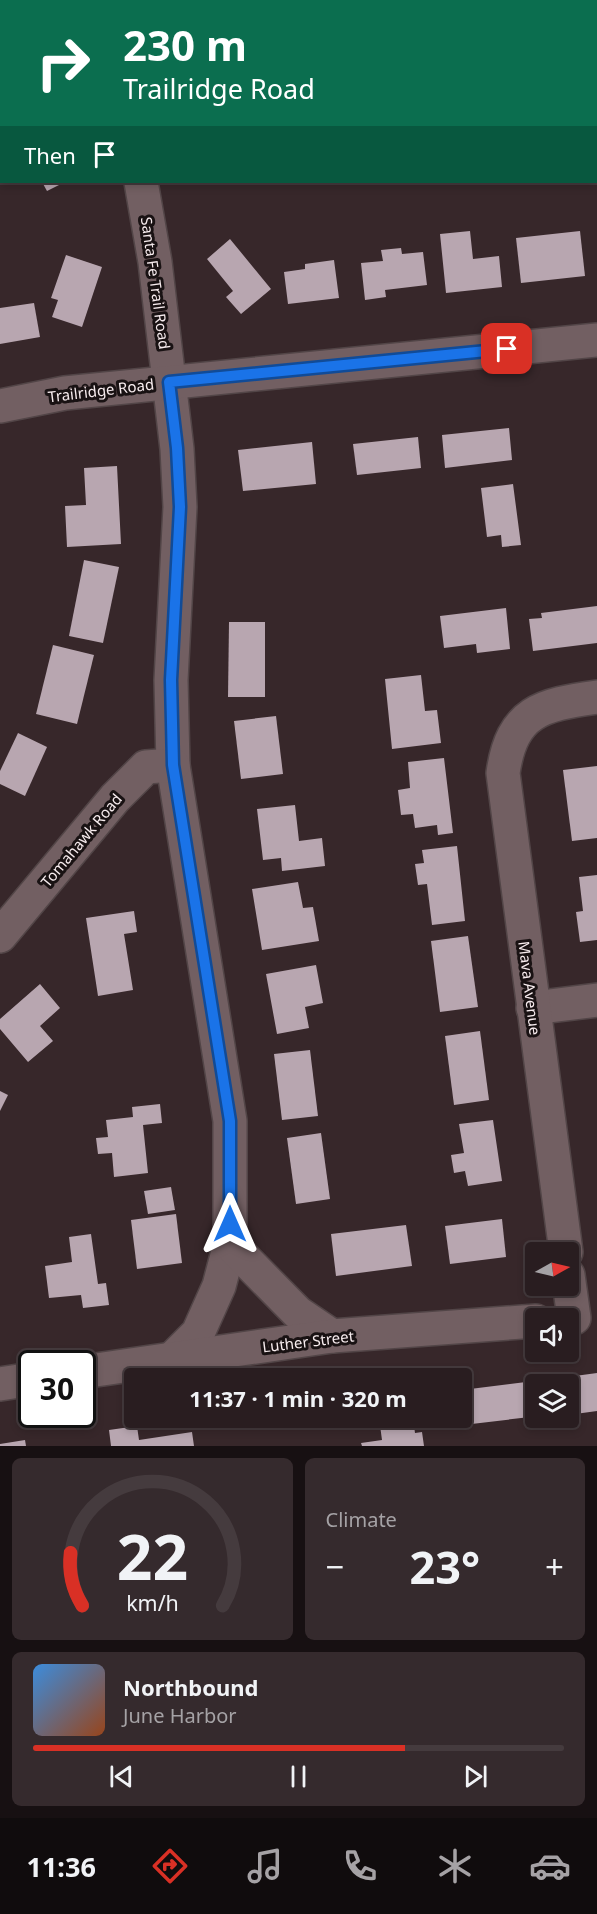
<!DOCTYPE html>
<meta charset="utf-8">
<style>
:root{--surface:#291d20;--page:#352a2d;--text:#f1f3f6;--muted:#a5a2a5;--line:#453b3e;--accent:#d93025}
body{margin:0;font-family:"Noto Sans",sans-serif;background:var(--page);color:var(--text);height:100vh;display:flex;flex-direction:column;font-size:22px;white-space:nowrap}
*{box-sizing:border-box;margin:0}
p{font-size:20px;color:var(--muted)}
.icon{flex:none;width:33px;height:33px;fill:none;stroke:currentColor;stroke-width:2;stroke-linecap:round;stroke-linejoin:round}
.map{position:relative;height:1446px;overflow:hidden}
.drawer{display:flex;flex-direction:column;gap:12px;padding:12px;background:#171012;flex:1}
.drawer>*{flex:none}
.banner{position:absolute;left:0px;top:0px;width:597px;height:183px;box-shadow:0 3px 9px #0003,0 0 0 2px var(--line);background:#0b6e4f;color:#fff;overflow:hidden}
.needle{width:39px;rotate:82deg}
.fabs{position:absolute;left:525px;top:1242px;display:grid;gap:12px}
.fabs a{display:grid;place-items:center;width:54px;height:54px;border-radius:6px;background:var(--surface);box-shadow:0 3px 9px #0003,0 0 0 2px var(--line);font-size:30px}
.speed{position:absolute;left:18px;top:1350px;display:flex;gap:12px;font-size:30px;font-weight:700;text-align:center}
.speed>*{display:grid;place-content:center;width:78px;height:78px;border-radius:50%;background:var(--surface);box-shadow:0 3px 9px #0003,0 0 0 2px var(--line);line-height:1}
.speed .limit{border:3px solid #111;border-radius:9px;background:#fff;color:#111}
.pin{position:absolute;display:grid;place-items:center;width:51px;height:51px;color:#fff;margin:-26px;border-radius:12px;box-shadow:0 3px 9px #0006}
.me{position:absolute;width:66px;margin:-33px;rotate:0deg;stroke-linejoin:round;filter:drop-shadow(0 0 4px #0008)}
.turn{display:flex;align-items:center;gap:21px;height:126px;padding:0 24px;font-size:27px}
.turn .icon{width:78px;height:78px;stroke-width:2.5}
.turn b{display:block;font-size:42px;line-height:51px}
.then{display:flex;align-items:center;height:57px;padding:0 24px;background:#0003;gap:12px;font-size:22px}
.big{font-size:45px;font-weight:700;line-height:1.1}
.drawer .card{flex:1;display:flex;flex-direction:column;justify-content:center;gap:9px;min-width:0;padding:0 21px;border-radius:9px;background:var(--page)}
.drawer .dial{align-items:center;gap:0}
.dial svg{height:156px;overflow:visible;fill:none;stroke:var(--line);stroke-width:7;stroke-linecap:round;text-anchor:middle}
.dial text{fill:var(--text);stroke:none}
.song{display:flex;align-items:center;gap:18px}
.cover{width:72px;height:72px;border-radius:9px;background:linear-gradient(135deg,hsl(210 70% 55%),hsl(20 70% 35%))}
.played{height:6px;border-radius:3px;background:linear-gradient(90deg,var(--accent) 70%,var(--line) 70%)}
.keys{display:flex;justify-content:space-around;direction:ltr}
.heat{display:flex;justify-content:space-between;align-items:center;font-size:33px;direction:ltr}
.drawer .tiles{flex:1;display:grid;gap:12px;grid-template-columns:1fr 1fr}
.card:last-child{grid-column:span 2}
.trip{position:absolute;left:124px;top:1368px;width:348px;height:60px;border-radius:6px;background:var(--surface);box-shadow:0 3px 9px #0003,0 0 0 2px var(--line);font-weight:700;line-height:60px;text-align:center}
.dock{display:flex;height:96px;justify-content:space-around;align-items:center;background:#100c0d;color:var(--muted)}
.dock .icon{width:42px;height:42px}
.dock .current{color:var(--accent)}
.dock b{font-size:27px;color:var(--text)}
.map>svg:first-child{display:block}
.building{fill:#b8a6b0}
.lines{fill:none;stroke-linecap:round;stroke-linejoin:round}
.minor-casing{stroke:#524547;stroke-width:36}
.minor{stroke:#725f62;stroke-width:33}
.route-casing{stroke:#114b97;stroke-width:15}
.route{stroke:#1a73e8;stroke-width:10}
.labels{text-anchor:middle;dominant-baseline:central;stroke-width:6;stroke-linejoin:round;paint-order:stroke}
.street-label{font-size:15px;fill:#f7ecee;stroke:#191213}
</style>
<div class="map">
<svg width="597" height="1446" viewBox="0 0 597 1446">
<rect width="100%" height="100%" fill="#37272a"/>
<g class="building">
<path d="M42 182H65L47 191Z"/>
<path d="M470 231 473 259 499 256 502 287 446 293 440 234Z"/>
<path d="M580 231 585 276 521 283 516 238Z"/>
<path d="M230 239 271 289 241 314 226 297 233 291 207 259Z"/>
<path d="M401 248 402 254 423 252 427 285 385 290 386 297 365 300 361 263 383 261 381 250Z"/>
<path d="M66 255 102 267 82 327 52 317 58 300 51 298Z"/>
<path d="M334 260 339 298 288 304 284 272 305 269V264Z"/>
<path d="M34 303 40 337 0 344V308Z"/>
<path d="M509 428 512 460 445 468 442 435Z"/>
<path d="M418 437 421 468 357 475 353 444Z"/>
<path d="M312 442 316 484 243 491 238 450Z"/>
<path d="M117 466 121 544 67 547 65 506 86 505 84 468Z"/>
<path d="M513 484 521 545 502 547 501 535 487 537 481 488Z"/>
<path d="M84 560 119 567 103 643 69 636Z"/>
<path d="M597 606V643L533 651 529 619 542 618 541 613Z"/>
<path d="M506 608 510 649 477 653 476 644 444 648 440 616Z"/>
<path d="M229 622H265V697H228Z"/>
<path d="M53 645 94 655 77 724 36 714Z"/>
<path d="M421 675 425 711 437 710 441 743 392 749 385 679Z"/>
<path d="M276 716 283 774 241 779 234 721Z"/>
<path d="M18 733 47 747 25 796 0 784V771Z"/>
<path d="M444 758 453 833 438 835 437 825 415 828 413 814 401 815 398 790 410 788 408 762Z"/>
<path d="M597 766V838L572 841 563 770Z"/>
<path d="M295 805 299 841 322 838 325 866 282 871 281 858 263 860 257 809Z"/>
<path d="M457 846 465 921 432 925 427 884 418 885 415 864 424 863 422 850Z"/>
<path d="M597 875V940L580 942 576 912 583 911 579 877Z"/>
<path d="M298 882 303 908 313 907 319 941 262 950 252 889Z"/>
<path d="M134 911 137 932 124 934 133 990 98 996 86 918Z"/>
<path d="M468 936 478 1007 440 1012 431 941Z"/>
<path d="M316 965 323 1003 305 1007 309 1028 277 1034 266 974Z"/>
<path d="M40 984 60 1008 40 1026 53 1041 28 1062 0 1029V1019Z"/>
<path d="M480 1031 489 1100 454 1105 445 1036Z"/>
<path d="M310 1050 318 1116 282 1120 274 1054Z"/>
<path d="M0 1091 8 1095 0 1111Z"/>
<path d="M160 1104 162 1123 143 1125 148 1173 114 1177 112 1153 98 1154 96 1138 108 1137 106 1120 133 1117 132 1107Z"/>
<path d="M493 1120 502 1181 468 1186 465 1171 454 1173 451 1155 464 1153 459 1124Z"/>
<path d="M321 1133 330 1199 296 1204 287 1138Z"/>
<path d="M171 1187 175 1210 148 1214 144 1191Z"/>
<path d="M176 1214 182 1263 137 1269 131 1220Z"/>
<path d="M502 1219 506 1257 450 1264 445 1226Z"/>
<path d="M406 1225 412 1266 336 1276 331 1234Z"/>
<path d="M91 1234 98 1284 106 1283 109 1305 83 1308 81 1295 49 1298 45 1266 72 1262 69 1237Z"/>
<path d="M597 1373V1411L568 1415V1384H538V1381Z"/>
<path d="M526 1382 530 1417 446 1427 445 1418H462V1390Z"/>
<path d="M379 1418H413L415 1433 422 1432 424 1446H362L361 1443 382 1440Z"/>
<path d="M137 1426 139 1440 192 1432 194 1446H111L109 1430Z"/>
<path d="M25 1440 26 1446H0V1444Z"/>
</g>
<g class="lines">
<g class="minor-casing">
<g id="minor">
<path d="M395 2 408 0"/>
<path d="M0 53H2"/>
<path d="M141 182 155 262 177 449 180 507 171 680 173 765 230 1121V1244L219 1286 198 1333 172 1359"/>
<path d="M0 406 65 393 597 340"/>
<path d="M0 936 115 798 146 767 173 765"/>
<path d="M533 1008 597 1000"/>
<path d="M230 1244 298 1313 332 1336"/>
<path d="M566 1252 503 773C512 711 541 705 597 697"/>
<path d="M568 1275 574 1318"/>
<path d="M82 1372 332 1336 536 1321"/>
<path d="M0 1384 32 1379"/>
</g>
</g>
<use href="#minor" class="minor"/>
</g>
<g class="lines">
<g class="route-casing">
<path id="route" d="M230 1224V1121L173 765 171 680 180 507 177 448 169 382 507 349"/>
</g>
<use href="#route" class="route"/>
</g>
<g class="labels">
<g class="street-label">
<text transform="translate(156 283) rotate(82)">Santa Fe Trail Road</text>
<text transform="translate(101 390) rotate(-7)">Trailridge Road</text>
<text transform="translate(81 840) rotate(-50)">Tomahawk Road</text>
<text transform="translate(530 988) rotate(83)">Mava Avenue</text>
<text transform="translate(308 1341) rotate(-7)">Luther Street</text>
</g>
</g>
</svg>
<div class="fabs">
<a><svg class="needle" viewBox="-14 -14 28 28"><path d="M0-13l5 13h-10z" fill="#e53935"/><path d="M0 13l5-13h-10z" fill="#a5a2a5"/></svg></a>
<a><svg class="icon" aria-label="sound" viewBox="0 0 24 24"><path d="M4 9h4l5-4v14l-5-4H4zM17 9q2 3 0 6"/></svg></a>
<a><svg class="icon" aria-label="layers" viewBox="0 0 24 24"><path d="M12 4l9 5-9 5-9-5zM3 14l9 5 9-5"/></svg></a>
</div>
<div class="speed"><div class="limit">30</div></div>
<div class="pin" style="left:507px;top:349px;background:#d93025"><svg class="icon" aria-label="arrive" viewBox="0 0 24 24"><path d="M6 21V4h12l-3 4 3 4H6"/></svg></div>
<svg class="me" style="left:230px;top:1224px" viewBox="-20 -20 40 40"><path d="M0-17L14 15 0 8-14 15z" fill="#1a73e8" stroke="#fff" stroke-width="4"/></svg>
<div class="trip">11:37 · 1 min · 320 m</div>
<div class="banner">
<div class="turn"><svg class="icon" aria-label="right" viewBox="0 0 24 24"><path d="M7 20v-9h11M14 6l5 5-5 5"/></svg><div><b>230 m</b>Trailridge Road</div></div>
<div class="then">Then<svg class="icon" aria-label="arrive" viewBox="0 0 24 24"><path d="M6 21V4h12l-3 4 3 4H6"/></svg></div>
</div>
</div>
<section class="drawer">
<div class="tiles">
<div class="card dial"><svg viewBox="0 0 100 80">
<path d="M14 69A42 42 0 1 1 86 69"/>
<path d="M14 69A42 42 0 0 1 8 42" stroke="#d93025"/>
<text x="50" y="56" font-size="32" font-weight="700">22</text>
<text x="50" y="72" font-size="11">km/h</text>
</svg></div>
<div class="card"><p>Climate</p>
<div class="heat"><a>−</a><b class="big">23°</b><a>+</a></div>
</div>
<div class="card">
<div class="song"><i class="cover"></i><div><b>Northbound</b><p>June Harbor</p></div></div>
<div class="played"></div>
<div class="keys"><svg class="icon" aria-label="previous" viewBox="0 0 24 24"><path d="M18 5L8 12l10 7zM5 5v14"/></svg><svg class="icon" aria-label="pause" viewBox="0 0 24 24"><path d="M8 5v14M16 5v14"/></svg><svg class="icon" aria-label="next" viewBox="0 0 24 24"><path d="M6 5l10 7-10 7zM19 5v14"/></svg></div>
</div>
</div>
</section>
<nav class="dock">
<b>11:36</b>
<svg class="icon current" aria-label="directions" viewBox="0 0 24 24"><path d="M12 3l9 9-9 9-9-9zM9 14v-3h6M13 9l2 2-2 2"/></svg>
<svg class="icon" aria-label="music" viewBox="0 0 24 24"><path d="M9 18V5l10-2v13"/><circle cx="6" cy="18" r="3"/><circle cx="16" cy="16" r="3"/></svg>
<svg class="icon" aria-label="phone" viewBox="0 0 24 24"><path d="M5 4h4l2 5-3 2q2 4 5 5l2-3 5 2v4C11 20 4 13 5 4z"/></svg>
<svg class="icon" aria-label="climate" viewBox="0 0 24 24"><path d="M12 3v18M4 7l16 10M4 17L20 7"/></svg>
<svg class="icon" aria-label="car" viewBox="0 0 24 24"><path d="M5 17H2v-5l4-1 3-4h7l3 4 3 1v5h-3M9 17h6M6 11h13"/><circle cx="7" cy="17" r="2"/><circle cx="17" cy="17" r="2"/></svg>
</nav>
